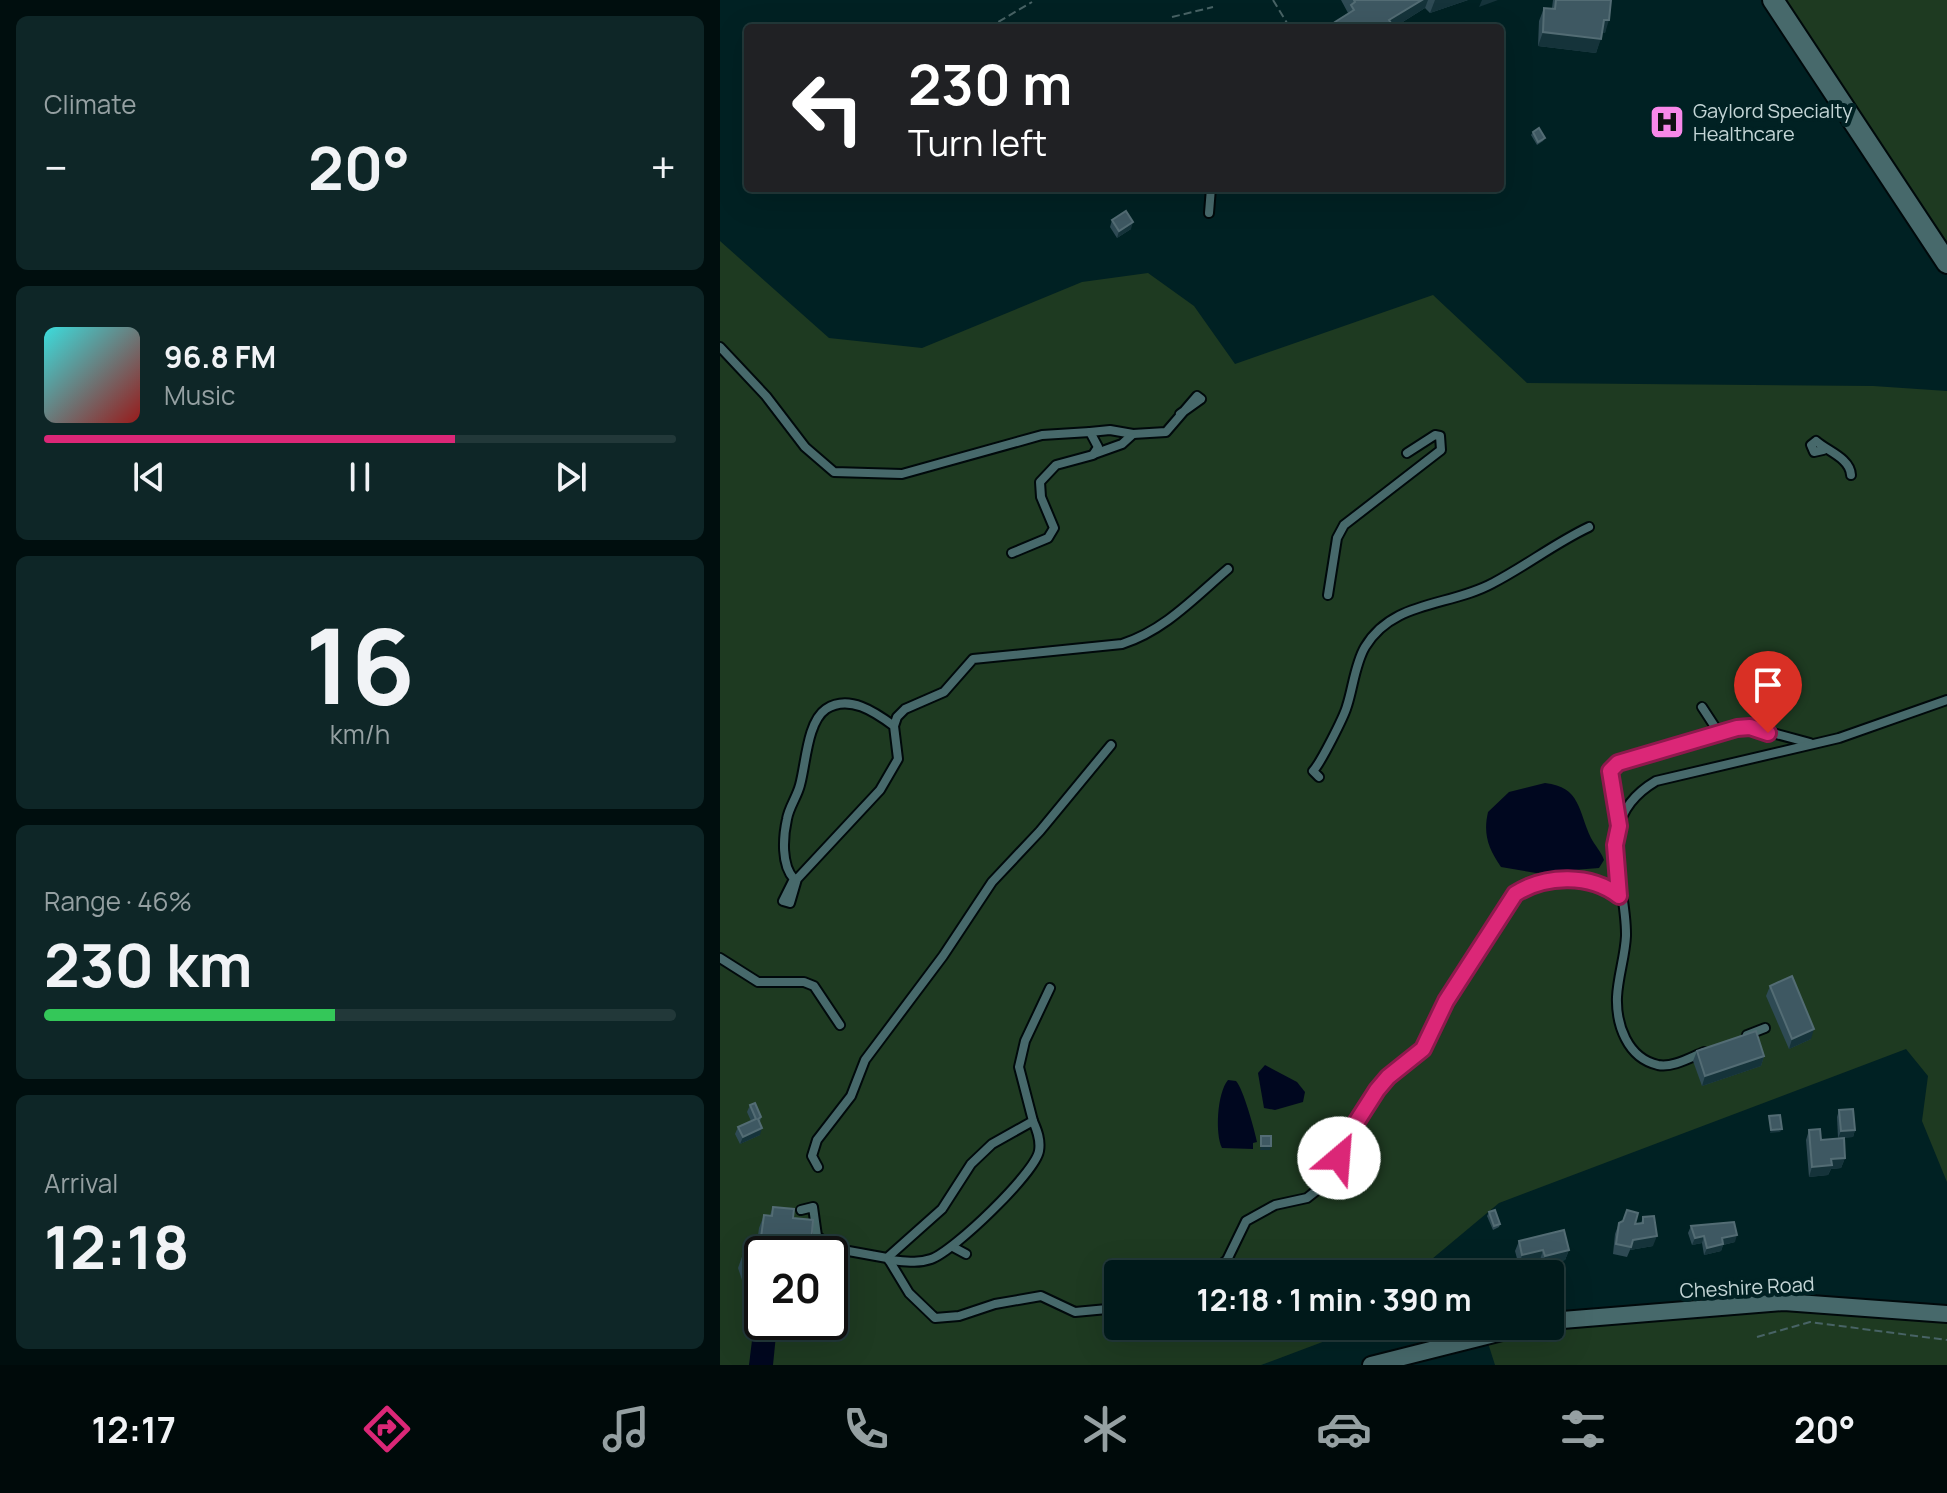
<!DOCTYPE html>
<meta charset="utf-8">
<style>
:root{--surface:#00191a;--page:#0e2627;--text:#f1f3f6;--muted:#95a0a2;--line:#223839;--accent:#db2777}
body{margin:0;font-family:Manrope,sans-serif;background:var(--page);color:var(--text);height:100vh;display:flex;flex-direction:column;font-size:30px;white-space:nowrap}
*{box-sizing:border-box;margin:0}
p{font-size:26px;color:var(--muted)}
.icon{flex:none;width:44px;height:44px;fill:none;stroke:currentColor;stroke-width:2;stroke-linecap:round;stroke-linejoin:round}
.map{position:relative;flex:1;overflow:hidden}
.side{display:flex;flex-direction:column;gap:16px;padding:16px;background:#000e0e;width:720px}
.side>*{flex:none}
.hud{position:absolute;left:24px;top:24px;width:760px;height:168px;border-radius:8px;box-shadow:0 8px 32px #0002,0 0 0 2px var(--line);background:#202124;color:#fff;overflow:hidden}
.speed{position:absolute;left:24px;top:1236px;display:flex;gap:16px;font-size:40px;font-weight:700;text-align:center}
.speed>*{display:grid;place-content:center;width:104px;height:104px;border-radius:50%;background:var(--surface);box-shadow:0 8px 32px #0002,0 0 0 2px var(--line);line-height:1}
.speed .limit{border:4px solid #111;border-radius:12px;background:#fff;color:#111}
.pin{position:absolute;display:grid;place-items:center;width:68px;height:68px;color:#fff;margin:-82px -34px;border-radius:50% 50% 50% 0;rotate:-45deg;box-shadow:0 0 8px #0007}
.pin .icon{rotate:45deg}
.me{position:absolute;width:88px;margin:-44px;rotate:27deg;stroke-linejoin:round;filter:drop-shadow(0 0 6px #0008)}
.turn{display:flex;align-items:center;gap:28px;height:168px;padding:0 32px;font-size:36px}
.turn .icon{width:104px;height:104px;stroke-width:2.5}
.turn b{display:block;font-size:56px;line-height:68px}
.big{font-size:60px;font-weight:700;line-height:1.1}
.side .card{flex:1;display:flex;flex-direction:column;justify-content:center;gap:12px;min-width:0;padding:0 28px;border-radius:12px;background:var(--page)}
.side .dial{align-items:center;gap:0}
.dial b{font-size:104px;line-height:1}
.song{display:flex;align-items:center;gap:24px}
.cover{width:96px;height:96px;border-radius:12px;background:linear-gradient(135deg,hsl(180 70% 55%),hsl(0 70% 35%))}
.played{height:8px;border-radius:4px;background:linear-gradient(90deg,var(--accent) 65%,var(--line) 65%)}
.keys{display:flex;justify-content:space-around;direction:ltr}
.heat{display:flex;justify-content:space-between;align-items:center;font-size:44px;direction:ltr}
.charge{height:12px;border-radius:6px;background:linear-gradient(90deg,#34c759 46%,var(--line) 0)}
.trip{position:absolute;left:384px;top:1260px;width:460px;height:80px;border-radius:8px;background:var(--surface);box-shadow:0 8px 32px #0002,0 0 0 2px var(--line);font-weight:700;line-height:80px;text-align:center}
.tabs{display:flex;height:128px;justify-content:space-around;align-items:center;background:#000a0a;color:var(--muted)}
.tabs .icon{width:56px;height:56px}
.tabs .on{color:var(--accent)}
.tabs b{font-size:36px;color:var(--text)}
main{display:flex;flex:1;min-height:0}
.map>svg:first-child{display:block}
.green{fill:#1e3a21;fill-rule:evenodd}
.water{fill:#00071f}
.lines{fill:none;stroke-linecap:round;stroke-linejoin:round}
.service-casing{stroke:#00090b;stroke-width:12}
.minor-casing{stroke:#00090b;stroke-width:20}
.tertiary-casing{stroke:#00090b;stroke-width:24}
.path{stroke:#486365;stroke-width:2;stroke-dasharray:8 4;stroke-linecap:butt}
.service{stroke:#47696b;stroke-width:8}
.minor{stroke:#47696b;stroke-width:16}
.tertiary{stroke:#47696b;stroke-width:20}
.wall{fill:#2e4a54}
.shaded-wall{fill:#15333a}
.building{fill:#3e5862;stroke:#536c74;stroke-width:2}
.route-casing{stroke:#8e194d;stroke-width:20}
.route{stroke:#db2777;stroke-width:14}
.labels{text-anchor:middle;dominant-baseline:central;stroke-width:8;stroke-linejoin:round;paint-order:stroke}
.poi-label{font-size:20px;fill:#c3d5d6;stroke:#002123;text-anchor:start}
.street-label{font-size:20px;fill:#c3d5d6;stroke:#002123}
</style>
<main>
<section class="side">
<div class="card"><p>Climate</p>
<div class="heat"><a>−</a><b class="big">20°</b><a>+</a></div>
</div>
<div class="card">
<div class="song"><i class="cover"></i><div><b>96.8 FM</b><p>Music</p></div></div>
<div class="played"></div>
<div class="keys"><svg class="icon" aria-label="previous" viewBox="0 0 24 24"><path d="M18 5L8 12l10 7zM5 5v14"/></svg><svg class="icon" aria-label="pause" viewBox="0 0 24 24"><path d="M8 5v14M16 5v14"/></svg><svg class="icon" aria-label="next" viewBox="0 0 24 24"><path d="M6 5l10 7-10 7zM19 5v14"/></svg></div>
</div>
<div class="card dial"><b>16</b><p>km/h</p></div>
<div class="card"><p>Range · 46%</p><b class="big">230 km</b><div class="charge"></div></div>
<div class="card"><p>Arrival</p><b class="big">12:18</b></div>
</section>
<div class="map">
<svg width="1227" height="1365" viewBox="0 0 1227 1365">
<rect width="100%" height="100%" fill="#002123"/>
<g class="green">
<path d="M1064 0H1227V247Z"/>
<path d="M0 241 109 338 202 348 362 282 428 273 474 306 515 364 713 295 807 383 1153 386 1227 391V1182L1202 1121 1208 1076 1186 1049 779 1203 694 1274H398V1326H645L541 1365H0ZM42 1254H110V1322H42Z"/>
<path d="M1055 1310 1227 1323V1365H775L768 1343C863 1320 959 1319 1055 1310Z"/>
</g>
<g class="water">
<path d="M825 783C861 787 858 811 871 838 875 846 881 851 884 860L879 868 816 873 781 867C768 848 763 834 768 812L789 792Z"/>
<path d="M545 1065 577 1082 585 1092 583 1102 555 1110 544 1108 538 1073Z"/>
<path d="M508 1080 516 1081C523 1088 535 1131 537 1142L533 1143V1149L502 1148C495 1134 497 1093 508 1080Z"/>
<path d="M33 1332 56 1335 53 1365H29Z"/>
</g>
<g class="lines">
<g class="service-casing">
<g id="service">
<path d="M489 213 491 188"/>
<path d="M0 347 46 396 85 447 114 472 182 474 322 435 370 432 378 447 373 455 336 465 320 482 321 497 334 528 328 538 292 553"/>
<path d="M370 432 390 430 413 434"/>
<path d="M1103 450 1094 452 1091 445 1096 441C1107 451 1130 458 1131 475"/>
<path d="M374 454 402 444 413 434 446 432 477 396 481 399 460 414"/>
<path d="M608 595 617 538 624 525 721 450 720 436 715 435 687 453"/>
<path d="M982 707 999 733"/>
<path d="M174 726C155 712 129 694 106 709 87 722 86 764 80 785 77 797 69 807 67 819 63 837 61 865 74 879L63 901 70 903 77 879 160 790 178 759 174 726 177 717 185 709 224 692 253 659 402 644C445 630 474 598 508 569"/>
<path d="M599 777 593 771C600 764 624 717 627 706 633 688 635 664 645 647 673 600 729 607 773 583 806 566 835 543 869 527"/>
<path d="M899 821 889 782 890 771 898 763 1017 728 1030 727 1090 743"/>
<path d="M0 958 38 982H84L94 986 120 1025"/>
<path d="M1027 1035 1045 1028"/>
<path d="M984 1052C971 1057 953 1068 938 1065 907 1058 896 1024 897 997 898 976 905 957 906 936 907 878 870 820 936 781L1119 738 1227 700"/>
<path d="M98 1167 92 1156 97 1140 131 1096 145 1060 223 956 272 882 320 831 391 745"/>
<path d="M81 1210 93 1207 97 1236 112 1248 167 1258 222 1209 251 1164 272 1144 313 1121 299 1067 305 1041 330 988"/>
<path d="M233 1247 246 1254"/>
<path d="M169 1260 189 1293 215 1318 239 1316 275 1304 321 1296 355 1312 398 1308"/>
<path d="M169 1260C183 1261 197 1264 211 1259 234 1251 315 1173 319 1151 321 1140 317 1130 313 1121"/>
<path d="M489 1274 507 1260 526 1221 555 1205 587 1198 601 1187 612 1173 625 1140 657 1090 668 1077 703 1049 726 1001 795 894C826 874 871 874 899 896"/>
</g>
</g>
<g class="minor-casing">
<g id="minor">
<path d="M830 1321 1064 1302 1227 1314"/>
<path d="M651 1365 806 1326"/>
</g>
</g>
<g class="tertiary-casing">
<path id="tertiary" d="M1053 0 1227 263"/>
</g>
<g class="path">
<path d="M553 0 567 23"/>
<path d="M452 17 493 7"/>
<path d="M268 28 312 2"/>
<path d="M1037 1337 1090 1322 1227 1340"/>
</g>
<use href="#service" class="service"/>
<use href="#minor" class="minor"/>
<use href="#tertiary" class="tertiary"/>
</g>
<g class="wall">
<path d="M621 0H748L710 13 705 8 673 28H613L615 22 628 13Z"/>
<path d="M833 0H891L885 33H882L876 53 818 46 819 21 824 8H832Z"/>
<path d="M813 132 825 138 823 141 817 145 811 135Z"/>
<path d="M392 220 411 229 397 238 390 227Z"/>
<path d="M1050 986 1091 1039 1069 1049 1046 996Z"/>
<path d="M977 1051 1044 1056 1041 1066 982 1086 973 1061Z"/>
<path d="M30 1105 41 1117 40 1122V1135L20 1144 15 1134 18 1127 31 1121 27 1112Z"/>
<path d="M1119 1110 1135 1130 1133 1137 1118 1138 1117 1117Z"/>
<path d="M1089 1130 1101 1140 1125 1158 1121 1168 1111 1169 1108 1175 1089 1177 1086 1140Z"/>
<path d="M53 1207 74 1209 42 1254V1313L40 1320 32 1319 28 1315 32 1282 22 1280 18 1268 23 1254 36 1251 39 1228 44 1215H50Z"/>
<path d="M769 1212 780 1224 779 1227 773 1230 767 1216Z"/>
<path d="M923 1217 933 1246 910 1250 907 1257 893 1254 895 1234 899 1223H921Z"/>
<path d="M971 1226 1015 1242 1003 1245 1001 1251 984 1255 982 1243 972 1245 968 1233Z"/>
<path d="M799 1241 849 1250 845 1260 821 1266 820 1260 799 1266 795 1251Z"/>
</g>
<g class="shaded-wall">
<path d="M702 0H708L705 8 673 28H665L669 20Z"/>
<path d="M715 0H748L710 13Z"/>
<path d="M762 0H778L759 7Z"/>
<path d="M884 20H889L885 33H879Z"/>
<path d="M823 32 881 39 876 53 818 46Z"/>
<path d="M413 222 411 229 397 238 399 231Z"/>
<path d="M1094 1029 1091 1039 1069 1049 1072 1039Z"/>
<path d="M1044 1056 1041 1066 982 1086 985 1076Z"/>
<path d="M42 1128 40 1135 20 1144 23 1137Z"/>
<path d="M1062 1129 1060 1132 1050 1133 1051 1130Z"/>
<path d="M1135 1130 1133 1137 1118 1138 1121 1131Z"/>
<path d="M541 1146H551L550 1150H540Z"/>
<path d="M1125 1158 1121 1168 1111 1169 1108 1175 1089 1177 1092 1167 1111 1159Z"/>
<path d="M1017 1235 1015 1242 1003 1245 1001 1251 984 1255 987 1248 1002 1238Z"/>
<path d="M937 1236 933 1246 910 1250 913 1240Z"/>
<path d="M984 1236 982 1243 972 1245 975 1238Z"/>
<path d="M823 1250 820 1260 799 1266 802 1255Z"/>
<path d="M849 1250 845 1260 821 1266 825 1256Z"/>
<path d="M27 1267 37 1268 32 1282 22 1280Z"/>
<path d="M37 1305 42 1306V1313L40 1320 32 1319Z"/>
</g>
<g class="building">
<path d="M634 0H702L669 20 671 23 665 28H619L615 22 634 10 631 5 635 2Z"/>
<path d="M836 0H891L889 20H884L881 39 823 32 824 8 835 9Z"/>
<path d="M819 128 825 138 818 142 813 132Z"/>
<path d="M406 211 413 222 399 231 392 220Z"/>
<path d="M1072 976 1094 1029 1072 1039 1050 986Z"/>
<path d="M1036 1031 1044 1056 985 1076 977 1051Z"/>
<path d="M35 1103 41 1117 38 1119 42 1128 23 1137 18 1127 36 1119 30 1105Z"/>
<path d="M1133 1109 1135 1130 1121 1131 1119 1110Z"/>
<path d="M1060 1115 1062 1129 1051 1130 1049 1116Z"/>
<path d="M1100 1129 1101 1140 1124 1138 1125 1158 1111 1159 1112 1165 1092 1167 1089 1130Z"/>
<rect x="541" y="1136" width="10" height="10"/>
<path d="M53 1207 74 1209 73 1218 93 1220 90 1254H42V1306L37 1305 33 1301 37 1268 27 1267 23 1254 29 1250 39 1252 44 1215 52 1216Z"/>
<path d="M775 1210 780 1224 774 1226 769 1212Z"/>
<path d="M907 1210 918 1213 915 1224 923 1223V1217L934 1216 937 1236 913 1240 911 1247 896 1244 899 1223 903 1221Z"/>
<path d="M1014 1222 1017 1235 1002 1238 1003 1244 987 1248 984 1236 975 1238 971 1226Z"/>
<path d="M844 1230 849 1250 825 1256 823 1250 802 1255 799 1241Z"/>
</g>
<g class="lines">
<g class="route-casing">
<path id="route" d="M619 1158 625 1140 657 1090 668 1077 703 1049 726 1001 795 894C826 874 871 874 899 896L895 845 899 826 890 771 898 763 1017 728 1030 727 1048 733"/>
</g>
<use href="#route" class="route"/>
</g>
<defs>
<g id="hospital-square" transform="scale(1.8)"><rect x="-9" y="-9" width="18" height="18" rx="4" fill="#f888e9" stroke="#002123"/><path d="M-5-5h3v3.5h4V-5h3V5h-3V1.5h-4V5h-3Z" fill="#111"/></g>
</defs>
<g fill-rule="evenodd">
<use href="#hospital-square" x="947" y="122"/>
</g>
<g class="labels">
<g class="poi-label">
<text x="973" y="110">Gaylord Specialty<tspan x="973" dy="23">Healthcare</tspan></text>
</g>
<g class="street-label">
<text transform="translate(1027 1287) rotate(-3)">Cheshire Road</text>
</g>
</g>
</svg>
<div class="speed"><div class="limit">20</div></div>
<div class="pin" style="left:1048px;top:733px;background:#d93025"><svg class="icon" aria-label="arrive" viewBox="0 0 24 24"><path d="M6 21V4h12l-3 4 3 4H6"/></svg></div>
<svg class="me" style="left:619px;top:1158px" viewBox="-20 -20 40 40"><circle r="19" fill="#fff"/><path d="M0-13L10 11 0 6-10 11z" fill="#db2777"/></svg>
<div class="trip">12:18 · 1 min · 390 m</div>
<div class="hud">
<div class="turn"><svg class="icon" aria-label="left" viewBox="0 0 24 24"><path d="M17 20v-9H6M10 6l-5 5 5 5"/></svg><div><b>230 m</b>Turn left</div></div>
</div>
</div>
</main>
<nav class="tabs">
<b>12:17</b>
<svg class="icon on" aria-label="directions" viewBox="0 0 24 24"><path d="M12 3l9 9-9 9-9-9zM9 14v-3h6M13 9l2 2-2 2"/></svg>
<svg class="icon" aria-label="music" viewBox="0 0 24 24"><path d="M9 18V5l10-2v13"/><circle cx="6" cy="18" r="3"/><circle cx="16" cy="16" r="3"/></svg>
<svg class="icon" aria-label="phone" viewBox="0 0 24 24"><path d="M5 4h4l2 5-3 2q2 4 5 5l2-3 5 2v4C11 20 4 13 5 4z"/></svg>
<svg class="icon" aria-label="climate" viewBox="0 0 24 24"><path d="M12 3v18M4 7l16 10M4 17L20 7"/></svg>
<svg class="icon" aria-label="car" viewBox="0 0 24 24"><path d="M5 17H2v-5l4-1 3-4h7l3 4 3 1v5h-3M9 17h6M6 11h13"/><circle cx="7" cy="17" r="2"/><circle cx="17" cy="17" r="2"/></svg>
<svg class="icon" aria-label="filters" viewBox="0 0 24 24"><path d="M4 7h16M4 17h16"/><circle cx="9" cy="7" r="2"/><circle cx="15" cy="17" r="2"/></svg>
<b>20°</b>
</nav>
